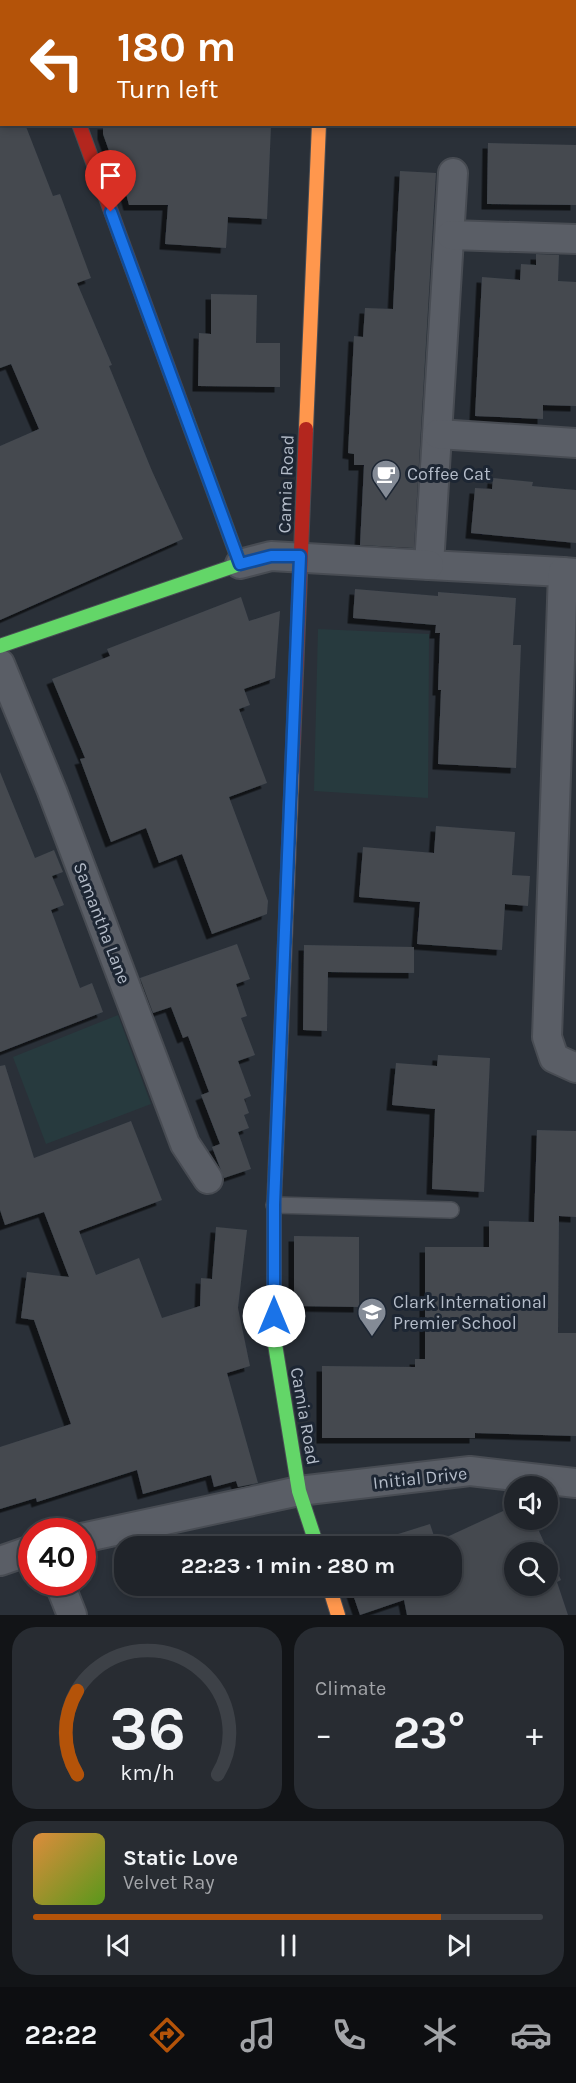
<!DOCTYPE html>
<meta charset="utf-8">
<style>
:root{--surface:#20242a;--page:#282c32;--text:#f1f3f6;--muted:#a2a4a8;--line:#3d4147;--accent:#b45309}
body{margin:0;font-family:Karla,sans-serif;background:var(--page);color:var(--text);height:100vh;display:flex;flex-direction:column;font-size:22px;white-space:nowrap}
*{box-sizing:border-box;margin:0}
p{font-size:20px;color:var(--muted)}
.icon{flex:none;width:33px;height:33px;fill:none;stroke:currentColor;stroke-width:2;stroke-linecap:round;stroke-linejoin:round}
.map{position:relative;height:1615px;overflow:hidden}
.details{display:flex;flex-direction:column;gap:12px;padding:12px;background:#121417;flex:1}
.details>*{flex:none}
.banner{position:absolute;left:0px;top:0px;width:576px;height:126px;box-shadow:0 3px 9px #0003,0 0 0 2px var(--line);background:#b45309;color:#fff;overflow:hidden}
.fabs{position:absolute;left:504px;top:1476px;display:grid;gap:12px}
.fabs a{display:grid;place-items:center;width:54px;height:54px;border-radius:50%;background:var(--surface);box-shadow:0 3px 9px #0003,0 0 0 2px var(--line);font-size:30px}
.speed{position:absolute;left:18px;top:1518px;display:flex;gap:12px;font-size:30px;font-weight:700;text-align:center}
.speed>*{display:grid;place-content:center;width:78px;height:78px;border-radius:50%;background:var(--surface);box-shadow:0 3px 9px #0003,0 0 0 2px var(--line);line-height:1}
.speed .limit{border:9px solid #d22;background:#fff;color:#111}
.pin{position:absolute;display:grid;place-items:center;width:51px;height:51px;color:#fff;margin:-62px -26px;border-radius:50% 50% 50% 0;rotate:-45deg;box-shadow:0 0 6px #0007}
.pin .icon{rotate:45deg}
.me{position:absolute;width:66px;margin:-33px;rotate:0deg;stroke-linejoin:round;filter:drop-shadow(0 0 4px #0008)}
.turn{display:flex;align-items:center;gap:21px;height:126px;padding:0 18px;font-size:27px}
.turn .icon{width:78px;height:78px;stroke-width:2.5}
.turn b{display:block;font-size:42px;line-height:51px}
.big{font-size:45px;font-weight:700;line-height:1.1}
.details .tile{flex:1;display:flex;flex-direction:column;justify-content:center;gap:9px;min-width:0;padding:0 21px;border-radius:24px;background:var(--page)}
.details .dial{align-items:center;gap:0}
.dial svg{height:156px;overflow:visible;fill:none;stroke:var(--line);stroke-width:7;stroke-linecap:round;text-anchor:middle}
.dial text{fill:var(--text);stroke:none}
.song{display:flex;align-items:center;gap:18px}
.cover{width:72px;height:72px;border-radius:9px;background:linear-gradient(135deg,hsl(30 70% 55%),hsl(90 70% 35%))}
.played{height:6px;border-radius:3px;background:linear-gradient(90deg,var(--accent) 80%,var(--line) 80%)}
.keys{display:flex;justify-content:space-around;direction:ltr}
.heat{display:flex;justify-content:space-between;align-items:center;font-size:33px;direction:ltr}
.details .tiles{flex:1;display:grid;gap:12px;grid-template-columns:1fr 1fr}
.tile:last-child{grid-column:span 2}
.trip{position:absolute;left:114px;top:1536px;width:348px;height:60px;border-radius:24px;background:var(--surface);box-shadow:0 3px 9px #0003,0 0 0 2px var(--line);font-weight:700;line-height:60px;text-align:center}
.dock{display:flex;height:96px;justify-content:space-around;align-items:center;background:#0d0e11;color:var(--muted)}
.dock .icon{width:42px;height:42px}
.dock .selected{color:var(--accent)}
.dock b{font-size:27px;color:var(--text)}
.map>svg:first-child{display:block}
.green{fill:#273a3e}
.building{fill:#444950;fill-rule:evenodd;filter:url(#shadow)}
.lines{fill:none;stroke-linecap:round;stroke-linejoin:round}
.lane-casing{stroke:#484c53;stroke-width:18}
.street-casing{stroke:#484c53;stroke-width:32}
.fast-casing{stroke:#484c53;stroke-width:16}
.slow-casing{stroke:#484c53;stroke-width:16}
.jam-casing{stroke:#484c53;stroke-width:16}
.lane{stroke:#5a5e66;stroke-width:15}
.street{stroke:#5a5e66;stroke-width:28}
.fast{stroke:#63d668;stroke-width:14}
.slow{stroke:#ff974d;stroke-width:14}
.jam{stroke:#b3261e;stroke-width:14}
.route-casing{stroke:#114b97;stroke-width:15}
.route{stroke:#1a73e8;stroke-width:10}
.labels{text-anchor:middle;dominant-baseline:central;stroke-width:6;stroke-linejoin:round;paint-order:stroke}
.poi-label{font-size:18px;fill:#b4bcc9;stroke:#1d2633;text-anchor:start}
.street-label{font-size:18px;fill:#b4bcc9;stroke:#1d2633}
</style>
<div class="map">
<svg width="576" height="1615" viewBox="0 0 576 1615">
<defs>
<filter id="shadow"><feDropShadow dx="-5.5" dy="5.5" stdDeviation="0" flood-color="#0009"/></filter>
</defs>
<rect width="100%" height="100%" fill="#2a3038"/>
<g class="green">
<path d="M318 629 429 634 428 798 314 791Z"/>
<path d="M118 1015 151 1104 46 1144 13 1057Z"/>
</g>
<g class="building">
<path d="M0 124H25L53 196 60 194 91 278 77 283 112 365 109 366 152 471 183 539 0 620V446L39 429 11 364 0 368Z"/>
<path d="M103 124 271 126 267 219 228 217 226 248 165 244 168 205H129L122 179H119L103 134Z"/>
<path d="M488 143 576 145V205L487 204Z"/>
<path d="M400 171 436 173 414 548 360 545 364 465H354V454L348 453 354 336 363 337 365 308 393 309Z"/>
<path d="M536 254 559 255 558 281 576 282V406L543 405V419L475 416 482 277 520 280 521 264 536 265Z"/>
<path d="M211 294 257 295 256 343H280V387L198 386 199 333 211 334Z"/>
<path d="M493 478 533 482 532 486 576 490V543L471 533 475 488 492 489Z"/>
<path d="M355 589 438 596V592L516 598 513 645H521L516 768 438 764 441 690H438L440 633H435L436 625 353 618Z"/>
<path d="M241 597 249 621 280 611 275 678 244 689 250 705 239 709 267 783 229 797 268 901 267 914 212 934 182 854 159 863 146 828 111 842 80 759 85 758 52 679 110 656 107 649Z"/>
<path d="M0 772 35 858 54 850 63 872 52 876 64 905 51 910 80 988 92 983 103 1012 0 1052Z"/>
<path d="M436 826 515 832 512 875 530 876 528 906 505 904 502 950 417 944 420 902 359 897 363 847 434 853Z"/>
<path d="M237 944 250 979 236 984 247 1016 241 1018 255 1055 238 1061 251 1096 244 1099 249 1113 244 1115 249 1128 238 1132 251 1169 224 1178 212 1147 220 1144 201 1095 209 1092 188 1036 183 1038 171 1007 153 1013 140 978Z"/>
<path d="M304 945 414 947V973L328 972 327 1031 303 1030Z"/>
<path d="M438 1055 490 1058 484 1192 432 1189 435 1109 392 1105 396 1063 437 1066Z"/>
<path d="M5 1065 34 1158 131 1121 162 1200 79 1231 96 1275 139 1258 162 1318 200 1306 201 1278 212 1279 216 1227 247 1230 238 1308 250 1366 227 1373 258 1483 238 1487 236 1481 214 1487 211 1475 143 1494 137 1470 37 1502 36 1498 0 1509V1447L71 1424 34 1320 21 1318 27 1272 69 1277 44 1212 5 1225 0 1210V1066Z"/>
<path d="M537 1130 576 1131V1217L559 1216 558 1333H576V1436L475 1433V1438H322V1366L415 1367V1359H425V1247H489V1221L534 1222Z"/>
<path d="M294 1236 359 1237V1307L294 1306Z"/>
<path d="M514 1506V1520H534L561 1580 557 1582 568 1615H407L404 1600 360 1615 350 1586H452V1546H360L430 1524 436 1542ZM514 1552H548V1586H514Z"/>
</g>
<g class="lines">
<g class="lane-casing">
<path id="lane" d="M274 1205 451 1210"/>
</g>
<g class="street-casing">
<g id="street">
<path d="M71 2V0"/>
<path d="M0 87H2"/>
<path d="M574 102H576"/>
<path d="M453 173 429 565 563 572"/>
<path d="M451 235 576 239"/>
<path d="M438 434 576 443"/>
<path d="M240 564 271 556 429 565"/>
<path d="M576 573 563 572 547 1037 554 1058 576 1068"/>
<path d="M0 664 52 791 185 1144 208 1179"/>
<path d="M82 1538 299 1491 470 1471 576 1483"/>
<path d="M0 1561 32 1550"/>
<path d="M59 1582 72 1615"/>
</g>
</g>
<g class="fast-casing">
<g id="fast">
<path d="M325 0V2"/>
<path d="M0 646 240 564 184 411"/>
<path d="M274 1270V1338L299 1491 317 1546"/>
</g>
</g>
<g class="slow-casing">
<g id="slow">
<path d="M306 429 319 124"/>
<path d="M274 1270V1205L292 771"/>
<path d="M329 1586 338 1615"/>
</g>
</g>
<g class="jam-casing">
<g id="jam">
<path d="M79 124 184 411"/>
<path d="M292 771 306 429"/>
</g>
</g>
<use href="#lane" class="lane"/>
<use href="#street" class="street"/>
<use href="#fast" class="fast"/>
<use href="#slow" class="slow"/>
<use href="#jam" class="jam"/>
</g>
<g class="lines">
<g class="route-casing">
<path id="route" d="M111 212 240 564 271 556H300L274 1205V1316"/>
</g>
<use href="#route" class="route"/>
</g>
<defs>
<g id="cafe-pin" transform="scale(1.5)"><path d="M0 17L-7.5 6A9.5 9.5 0 1 1 7.5 6Z" fill="#848b96" stroke="#1d2633"/><path d="M-5.5-4.5H6V0H3Q3 3.5 0 3.5H-2.5Q-5.5 3.5-5.5 0ZM3-3.2v2h1.7v-2ZM-6 4.5H4V6H-6Z" fill="#fff"/></g>
<g id="university-pin" transform="scale(1.5)"><path d="M0 17L-7.5 6A9.5 9.5 0 1 1 7.5 6Z" fill="#848b96" stroke="#1d2633"/><path d="M0-5L7-2L0 1L-7-2ZM-4 1L0 2.5L4 1V4Q0 6-4 4Z" fill="#fff"/></g>
</defs>
<g fill-rule="evenodd">
<use href="#cafe-pin" x="386" y="474"/>
<use href="#university-pin" x="372" y="1312"/>
</g>
<g class="labels">
<g class="poi-label">
<text x="407" y="474">Coffee Cat</text>
<text x="393" y="1302">Clark International<tspan x="393" dy="21">Premier School</tspan></text>
</g>
<g class="street-label">
<text transform="translate(286 484) rotate(-88)">Camia Road</text>
<text transform="translate(102 923) rotate(69)">Samantha Lane</text>
<text transform="translate(305 1416) rotate(80)">Camia Road</text>
<text transform="translate(420 1478) rotate(-6)">Initial Drive</text>
</g>
</g>
</svg>
<div class="fabs">
<a><svg class="icon" aria-label="sound" viewBox="0 0 24 24"><path d="M4 9h4l5-4v14l-5-4H4zM17 9q2 3 0 6"/></svg></a>
<a><svg class="icon" aria-label="search" viewBox="0 0 24 24"><circle cx="10" cy="10" r="6"/><path d="M15 15l6 6"/></svg></a>
</div>
<div class="speed"><div class="limit">40</div></div>
<div class="pin" style="left:111px;top:212px;background:#d93025"><svg class="icon" aria-label="arrive" viewBox="0 0 24 24"><path d="M6 21V4h12l-3 4 3 4H6"/></svg></div>
<svg class="me" style="left:274px;top:1316px" viewBox="-20 -20 40 40"><circle r="19" fill="#fff"/><path d="M0-13L10 11 0 6-10 11z" fill="#1a73e8"/></svg>
<div class="trip">22:23 · 1 min · 280 m</div>
<div class="banner">
<div class="turn"><svg class="icon" aria-label="left" viewBox="0 0 24 24"><path d="M17 20v-9H6M10 6l-5 5 5 5"/></svg><div><b>180 m</b>Turn left</div></div>
</div>
</div>
<section class="details">
<div class="tiles">
<div class="tile dial"><svg viewBox="0 0 100 80">
<path d="M14 69A42 42 0 1 1 86 69"/>
<path d="M14 69A42 42 0 0 1 14 26" stroke="#b45309"/>
<text x="50" y="56" font-size="32" font-weight="700">36</text>
<text x="50" y="72" font-size="11">km/h</text>
</svg></div>
<div class="tile"><p>Climate</p>
<div class="heat"><a>−</a><b class="big">23°</b><a>+</a></div>
</div>
<div class="tile">
<div class="song"><i class="cover"></i><div><b>Static Love</b><p>Velvet Ray</p></div></div>
<div class="played"></div>
<div class="keys"><svg class="icon" aria-label="previous" viewBox="0 0 24 24"><path d="M18 5L8 12l10 7zM5 5v14"/></svg><svg class="icon" aria-label="pause" viewBox="0 0 24 24"><path d="M8 5v14M16 5v14"/></svg><svg class="icon" aria-label="next" viewBox="0 0 24 24"><path d="M6 5l10 7-10 7zM19 5v14"/></svg></div>
</div>
</div>
</section>
<nav class="dock">
<b>22:22</b>
<svg class="icon selected" aria-label="directions" viewBox="0 0 24 24"><path d="M12 3l9 9-9 9-9-9zM9 14v-3h6M13 9l2 2-2 2"/></svg>
<svg class="icon" aria-label="music" viewBox="0 0 24 24"><path d="M9 18V5l10-2v13"/><circle cx="6" cy="18" r="3"/><circle cx="16" cy="16" r="3"/></svg>
<svg class="icon" aria-label="phone" viewBox="0 0 24 24"><path d="M5 4h4l2 5-3 2q2 4 5 5l2-3 5 2v4C11 20 4 13 5 4z"/></svg>
<svg class="icon" aria-label="climate" viewBox="0 0 24 24"><path d="M12 3v18M4 7l16 10M4 17L20 7"/></svg>
<svg class="icon" aria-label="car" viewBox="0 0 24 24"><path d="M5 17H2v-5l4-1 3-4h7l3 4 3 1v5h-3M9 17h6M6 11h13"/><circle cx="7" cy="17" r="2"/><circle cx="17" cy="17" r="2"/></svg>
</nav>
